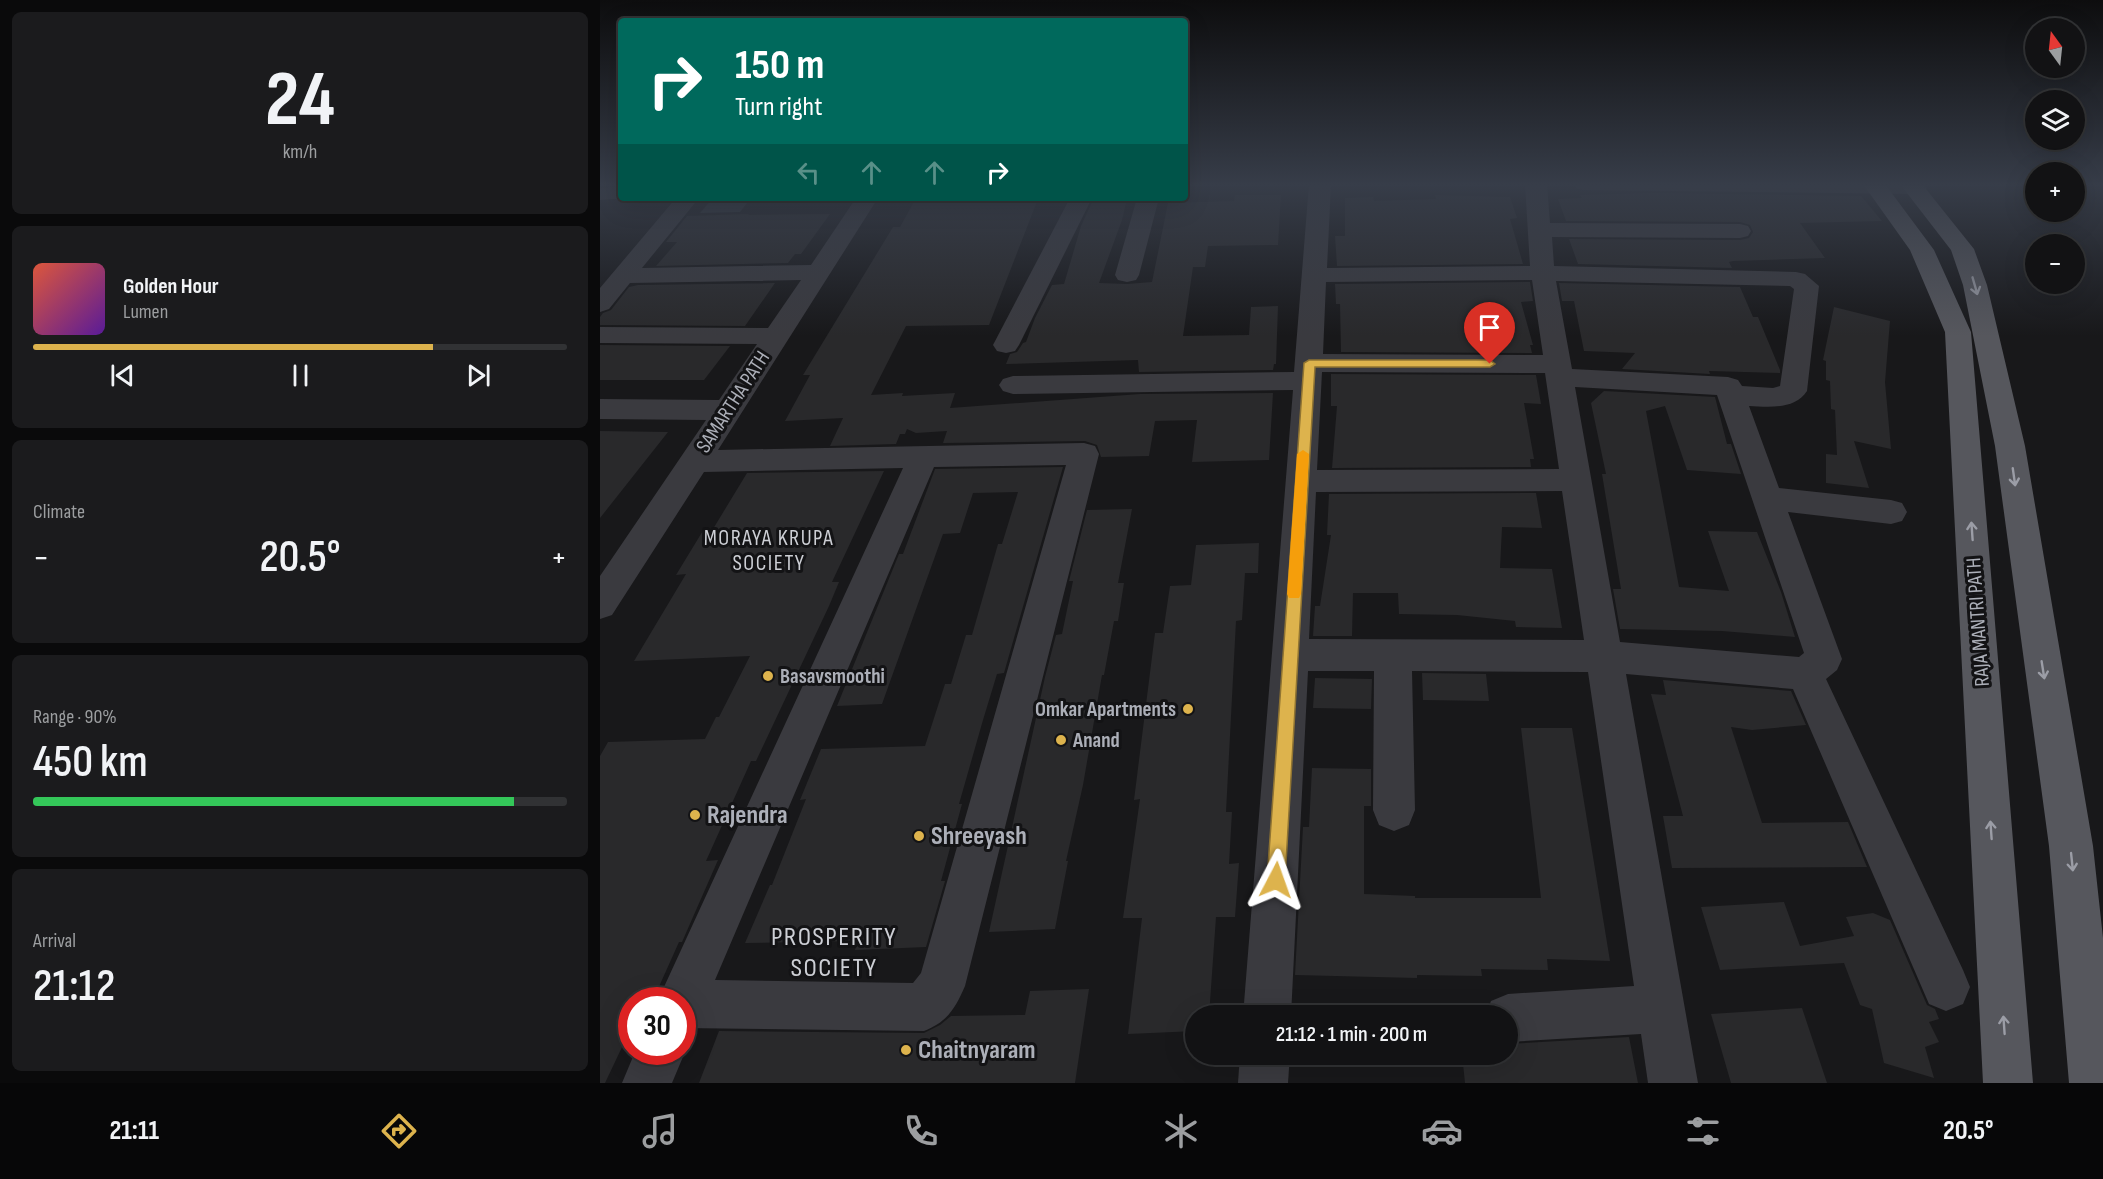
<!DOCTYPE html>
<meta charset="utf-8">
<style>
:root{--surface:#121214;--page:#1b1b1d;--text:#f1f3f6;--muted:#9c9ea0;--line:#313234;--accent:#ddb34d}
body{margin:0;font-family:"Sofia Sans Condensed",sans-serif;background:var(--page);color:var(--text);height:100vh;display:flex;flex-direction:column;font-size:22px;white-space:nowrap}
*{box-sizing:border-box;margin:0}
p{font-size:20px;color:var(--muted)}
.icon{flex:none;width:33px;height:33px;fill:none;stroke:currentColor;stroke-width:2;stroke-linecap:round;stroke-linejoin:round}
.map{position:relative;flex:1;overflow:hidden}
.panel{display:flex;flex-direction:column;gap:12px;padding:12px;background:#0a0a0b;width:600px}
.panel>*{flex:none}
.banner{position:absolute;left:18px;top:18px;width:570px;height:183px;border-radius:6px;box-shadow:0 6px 24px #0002,0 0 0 2px var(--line);background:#00695c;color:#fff;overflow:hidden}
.needle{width:39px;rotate:345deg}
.buttons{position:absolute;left:1425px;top:18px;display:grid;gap:12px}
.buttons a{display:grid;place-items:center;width:60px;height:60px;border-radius:50%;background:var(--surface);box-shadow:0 6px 24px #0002,0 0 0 2px var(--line);font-size:30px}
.speed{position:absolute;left:18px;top:987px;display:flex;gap:12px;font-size:30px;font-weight:700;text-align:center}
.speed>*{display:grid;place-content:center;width:78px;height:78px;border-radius:50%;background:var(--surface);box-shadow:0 6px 24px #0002,0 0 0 2px var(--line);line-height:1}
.speed .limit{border:9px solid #d22;background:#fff;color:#111}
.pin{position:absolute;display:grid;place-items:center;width:51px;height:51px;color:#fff;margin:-62px -26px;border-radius:50% 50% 50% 0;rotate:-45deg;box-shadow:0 0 6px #0007}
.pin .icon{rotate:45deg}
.me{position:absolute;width:66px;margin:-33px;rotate:4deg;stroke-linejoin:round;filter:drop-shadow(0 0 4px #0008)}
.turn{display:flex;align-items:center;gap:21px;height:126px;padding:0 18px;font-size:27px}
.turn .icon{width:78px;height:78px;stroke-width:2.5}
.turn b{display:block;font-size:42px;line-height:51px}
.lanes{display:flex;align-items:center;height:57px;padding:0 18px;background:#0003;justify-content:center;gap:30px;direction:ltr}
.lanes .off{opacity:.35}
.big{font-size:45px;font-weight:600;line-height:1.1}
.panel .card{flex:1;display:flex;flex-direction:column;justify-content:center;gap:9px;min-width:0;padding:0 21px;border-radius:9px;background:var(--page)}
.panel .dial{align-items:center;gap:0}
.dial b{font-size:78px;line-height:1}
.song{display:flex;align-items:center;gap:18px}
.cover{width:72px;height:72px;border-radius:9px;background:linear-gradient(135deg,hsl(10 70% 55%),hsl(270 70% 35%))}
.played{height:6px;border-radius:3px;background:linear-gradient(90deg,var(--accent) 75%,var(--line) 75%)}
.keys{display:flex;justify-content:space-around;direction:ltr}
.heat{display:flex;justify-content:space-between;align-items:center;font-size:33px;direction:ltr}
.charge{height:9px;border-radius:4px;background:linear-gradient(90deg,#34c759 90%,var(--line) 0)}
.trip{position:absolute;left:585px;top:1005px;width:333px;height:60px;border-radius:30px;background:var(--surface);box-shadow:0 6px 24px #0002,0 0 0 2px var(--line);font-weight:600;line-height:60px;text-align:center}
.tab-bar{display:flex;height:96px;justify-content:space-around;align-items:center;background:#070708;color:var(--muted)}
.tab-bar .icon{width:42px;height:42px}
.tab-bar .selected{color:var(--accent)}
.tab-bar b{font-size:27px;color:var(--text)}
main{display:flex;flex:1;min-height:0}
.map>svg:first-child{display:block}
.water{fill:#30363d}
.building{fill:#29292b}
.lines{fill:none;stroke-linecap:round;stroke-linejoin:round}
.minor{fill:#3a3a3f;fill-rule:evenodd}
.major{fill:#56575d;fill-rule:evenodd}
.oneway{stroke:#9b9da6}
.route{fill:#ddb34d;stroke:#907432;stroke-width:1.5}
.slow{fill:#f59e0b}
.poi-dot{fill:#ddb34d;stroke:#131315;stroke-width:2}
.labels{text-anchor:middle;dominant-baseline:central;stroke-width:6;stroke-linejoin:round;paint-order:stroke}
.street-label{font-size:21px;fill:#acafb8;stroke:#131315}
.poi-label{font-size:21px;font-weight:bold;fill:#acafb8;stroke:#131315;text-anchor:start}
.neighbourhood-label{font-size:22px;letter-spacing:1.5px;fill:#cdcfd5;stroke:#131315}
.near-poi-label{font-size:26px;font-weight:bold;fill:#acafb8;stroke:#131315;text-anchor:start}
.near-neighbourhood-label{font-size:27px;letter-spacing:1.5px;fill:#cdcfd5;stroke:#131315}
</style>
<main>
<section class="panel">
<div class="card dial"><b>24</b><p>km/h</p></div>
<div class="card">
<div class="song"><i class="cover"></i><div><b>Golden Hour</b><p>Lumen</p></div></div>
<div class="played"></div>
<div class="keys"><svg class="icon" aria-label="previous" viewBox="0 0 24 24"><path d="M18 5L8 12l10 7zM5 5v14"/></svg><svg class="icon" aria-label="pause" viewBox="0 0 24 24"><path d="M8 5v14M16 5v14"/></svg><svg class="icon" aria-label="next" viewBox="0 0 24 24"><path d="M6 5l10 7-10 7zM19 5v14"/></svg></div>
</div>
<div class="card"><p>Climate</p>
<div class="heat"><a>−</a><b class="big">20.5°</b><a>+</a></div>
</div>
<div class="card"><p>Range · 90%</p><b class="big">450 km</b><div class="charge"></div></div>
<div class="card"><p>Arrival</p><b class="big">21:12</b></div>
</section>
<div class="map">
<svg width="1503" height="1083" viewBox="0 0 1503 1083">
<rect width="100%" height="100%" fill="#18181a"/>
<path class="water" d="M113 198H151L140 212 100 213Z"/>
<g class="building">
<path d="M1053 193 1261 196 1282 221 1200 223 1225 258 1133 261 1129 262 1132 268 978 264 969 239 1140 240 1149 238 1153 232 1150 225 1140 222 966 221 958 199 982 198 980 195Z"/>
<path d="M635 195H681L678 245 608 246 605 267H593L583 336 649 335 651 307 678 306 676 364H674L673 370 539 372 538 360 406 364 410 354 417 352 423 343 426 342 435 318 452 285 464 284 481 226 494 198 527 199 522 220 499 283 527 284 552 282 568 203 634 201Z"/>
<path d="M835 195 910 197 917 218 910 219 923 264 737 266 735 236H745V198L773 197 774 201 836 199Z"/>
<path d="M378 199 377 201 438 199 389 325 306 326 271 395 303 393 302 396 355 393 350 408 540 394 673 393 669 460 592 462 597 420 555 421 549 456 501 457 497 445 485 441 343 443 347 431 316 433 307 429 305 434H300L296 444 230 446 243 418 185 421 210 375H203L293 227H300L315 200Z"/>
<path d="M149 214 148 215 230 214 201 254H195L188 263 56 266 77 242H66L87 216Z"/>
<path d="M930 282 933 301 921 302 933 345H930L932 353 741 352 740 304H736L735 284Z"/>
<path d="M175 283 145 326 0 325V317L3 313 11 310 29 287 38 285Z"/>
<path d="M959 283 1140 287 1153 317H1158L1180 370V373L1109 371 1110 374 1022 369 1035 353 984 351 974 301H962Z"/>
<path d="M1234 307 1290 321 1285 382 1291 449 1254 441 1269 488 1226 483V454L1237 455 1235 410 1231 409 1230 381 1226 380V361L1223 360Z"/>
<path d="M0 345 130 346 104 380H0Z"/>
<path d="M731 374 936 375 941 404 924 403 934 459H930L931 467 732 468 737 406H731Z"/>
<path d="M1004 391 1115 397 1127 444H1131L1141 474 1087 470 1065 406 1046 411 1079 587 1129 591 1108 531 1157 532 1181 592 1195 637 1122 631 1020 629 1013 589H1021L1002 474H1006L991 403Z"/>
<path d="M0 431 68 432 0 518Z"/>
<path d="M463 467 404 673 397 674 383 720 359 804H362L341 881H345L326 947 255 950 258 941 145 943 170 885H172L206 799 200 800 221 749 325 746 345 684H351L366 635H372L398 544H402L418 492 373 493 360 533 343 534 282 704 237 706 299 554H303L335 469Z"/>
<path d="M284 471 232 582H239L229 606 156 761H151L106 861 118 860 82 942H79L53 1000H32V1026L5 1083H0V756L8 742 105 739 116 717H119L150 656 34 661 86 574 76 575 104 529H113L147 473Z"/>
<path d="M936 493 942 528 902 527 900 568 952 569 962 628 916 627 915 621 857 615 799 614 798 593H753L752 636H713L715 606H720L731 535H727L729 494Z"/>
<path d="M532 509 518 583H524L518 621H514L504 675H502L483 785 466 861H468L455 929 389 932 445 677 456 635 462 634 473 581H469L487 510Z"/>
<path d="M659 543 658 573H645L642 620 636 621 626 812H632L629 864 639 863 635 917H616L609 1016H596V1031L528 1034 542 918H523L540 799 534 800 555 633H563L570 586 591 585 596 545Z"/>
<path d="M822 673 886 674 889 701 823 700Z"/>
<path d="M715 678 772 679 771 709 713 708Z"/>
<path d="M1063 680 1191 691 1206 725 1152 730 1131 727 1162 823 1248 822 1267 867 1072 868 1063 816H1083L1051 694 1066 695Z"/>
<path d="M921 728H972L1010 961 947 959 948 970 881 969 882 976 817 975V978L695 975 703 827H709L712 768 771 769V806H764V894L815 896V898H941Z"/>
<path d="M1184 902 1200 946 1254 936 1246 917 1273 913 1290 920 1327 1005 1335 1009 1339 1019 1329 1022 1339 1042 1325 1047 1334 1078 1284 1063 1272 1009 1260 1005 1244 963 1120 970 1101 907Z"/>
<path d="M489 989 475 1083H99L119 1031 324 1033 340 1025 351 1016 425 1015 430 991Z"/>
<path d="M1202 1008 1227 1083H1131L1111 1014Z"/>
<path d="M1029 1037 1038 1083H865L862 1054H908V1044Z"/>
</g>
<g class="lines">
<g class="minor">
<path d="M709 184H731L727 268 930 266 925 184H947L950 223 1140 224 1148 226 1151 231 1148 236 1140 238 952 237 954 266 1196 272 1205 274 1219 286 1207 391C1195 410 1168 407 1149 406L1179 488 1291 500 1302 503 1307 512 1302 521 1291 524 1188 512 1242 659 1237 670 1226 679 1363 970 1370 987 1363 1004 1346 1011 1329 1004 1193 689 1026 674 1098 1083H1048L1041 1034 908 1042V1016H885L891 1001 908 994 1034 986 988 672 812 671 815 810 809 825 794 831 779 825 773 810 774 671H708L691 1016H643L693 390 413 394 403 391 399 385 403 379 413 376 694 372ZM932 280 943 355 723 354 726 282ZM956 281 1190 286 1194 289 1180 386 1173 388 1142 386 1138 380 1128 377 972 369ZM722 372 945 373 959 469 717 470ZM975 387 1117 395 1204 653 1199 657 1020 642ZM962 491 984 640 709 639 716 492Z"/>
<path d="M974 184H1324L1327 188 1324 193 1316 194 985 190 977 189Z"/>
<path d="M21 187V198H27L0 200V188Z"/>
<path d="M76 198H99L42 268 211 265 256 198H278L118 450 484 443 495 446 499 454 365 986C355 1009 347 1022 324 1031L82 1028V1000H58L303 468 104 472 12 615 0 619V576L106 420 0 419V399L119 400 157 344 0 343V327L168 328 201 280 30 283 9 309 0 312V288ZM466 465 321 973 313 983 115 980 334 467Z"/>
<path d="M470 198H492L419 345 415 351 406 353 397 351 393 345Z"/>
<path d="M537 198H559L539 275 536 280 527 282 518 280 515 275Z"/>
<path d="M82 1046 85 1052 72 1083H22L35 1052H82Z"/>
<path d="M640 1054H690L688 1083H638Z"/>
</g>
<g class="major">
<path d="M1263 184H1285L1334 250 1371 332 1433 1083H1383L1345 332 1310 250Z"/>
<path d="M1300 184H1322L1374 249 1387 285 1425 446 1493 846 1503 938V1083H1469L1449 846 1395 446 1363 285 1351 250Z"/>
</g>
</g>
<defs><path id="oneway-shaft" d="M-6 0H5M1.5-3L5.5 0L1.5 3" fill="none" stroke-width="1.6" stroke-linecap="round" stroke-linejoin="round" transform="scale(1.5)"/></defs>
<g class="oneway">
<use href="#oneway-shaft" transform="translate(1375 286) rotate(74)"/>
<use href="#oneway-shaft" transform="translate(1414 477) rotate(82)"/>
<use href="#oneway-shaft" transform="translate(1372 531) rotate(-94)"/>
<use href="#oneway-shaft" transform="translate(1443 670) rotate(81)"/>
<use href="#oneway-shaft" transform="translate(1391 830) rotate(-94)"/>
<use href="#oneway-shaft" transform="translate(1472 862) rotate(84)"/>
<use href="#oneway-shaft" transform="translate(1404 1025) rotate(-94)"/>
</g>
<linearGradient id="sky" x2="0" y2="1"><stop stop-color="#0d0d0e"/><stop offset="0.55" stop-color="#373d49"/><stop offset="1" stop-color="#373d49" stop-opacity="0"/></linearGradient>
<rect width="1503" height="336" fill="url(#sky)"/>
<path class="route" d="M709 360H890L895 364 890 367H715L685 880 682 887 676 890 669 887 667 880 704 363Z"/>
<path class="slow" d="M703 450 709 454 701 594 699 598H689L687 594 697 454Z"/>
<g class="poi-dot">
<circle cx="168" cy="676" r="6"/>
<circle cx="588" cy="709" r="6"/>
<circle cx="461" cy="740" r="6"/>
<circle cx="95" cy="815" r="6"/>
<circle cx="319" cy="836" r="6"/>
<circle cx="306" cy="1050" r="6"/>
</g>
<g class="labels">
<g class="street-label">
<text transform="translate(133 402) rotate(-57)">SAMARTHA PATH</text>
<text transform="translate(1378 622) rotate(-94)">RAJA MANTRI PATH</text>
</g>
<g class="poi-label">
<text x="180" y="676">Basavsmoothi</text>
<text x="576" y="709" text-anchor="end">Omkar Apartments</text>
<text x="473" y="740">Anand</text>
</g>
<g class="neighbourhood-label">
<text x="169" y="538">MORAYA KRUPA<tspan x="169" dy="25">SOCIETY</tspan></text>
</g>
<g class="near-poi-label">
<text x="107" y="815">Rajendra</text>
<text x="331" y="836">Shreeyash</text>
<text x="318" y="1050">Chaitnyaram</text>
</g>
<g class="near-neighbourhood-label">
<text x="234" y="937">PROSPERITY<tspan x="234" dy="31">SOCIETY</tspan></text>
</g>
</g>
</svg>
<div class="buttons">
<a><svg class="needle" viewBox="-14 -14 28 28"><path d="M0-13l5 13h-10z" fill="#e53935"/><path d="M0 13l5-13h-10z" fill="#9c9ea0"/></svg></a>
<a><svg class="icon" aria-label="layers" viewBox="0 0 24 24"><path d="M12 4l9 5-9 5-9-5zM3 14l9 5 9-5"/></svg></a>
<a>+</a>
<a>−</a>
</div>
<div class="speed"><div class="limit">30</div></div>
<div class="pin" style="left:890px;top:364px;background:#d93025"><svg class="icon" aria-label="arrive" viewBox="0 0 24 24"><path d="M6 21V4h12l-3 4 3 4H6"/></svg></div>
<svg class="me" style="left:676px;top:880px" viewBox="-20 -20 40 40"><path d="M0-17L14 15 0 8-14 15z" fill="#ddb34d" stroke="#fff" stroke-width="4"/></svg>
<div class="trip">21:12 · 1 min · 200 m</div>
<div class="banner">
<div class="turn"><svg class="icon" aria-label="right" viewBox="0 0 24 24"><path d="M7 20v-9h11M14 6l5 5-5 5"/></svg><div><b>150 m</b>Turn right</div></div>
<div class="lanes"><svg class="icon off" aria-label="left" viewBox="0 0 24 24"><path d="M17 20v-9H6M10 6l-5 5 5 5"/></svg><svg class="icon off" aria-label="ahead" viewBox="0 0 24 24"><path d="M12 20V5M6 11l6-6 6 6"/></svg><svg class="icon off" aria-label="ahead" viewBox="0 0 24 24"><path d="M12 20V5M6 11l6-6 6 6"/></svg><svg class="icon" aria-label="right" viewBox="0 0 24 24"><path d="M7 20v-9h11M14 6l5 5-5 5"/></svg></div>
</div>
</div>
</main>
<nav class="tab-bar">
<b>21:11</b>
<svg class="icon selected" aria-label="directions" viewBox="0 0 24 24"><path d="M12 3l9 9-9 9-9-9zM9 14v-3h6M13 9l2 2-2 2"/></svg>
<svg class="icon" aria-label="music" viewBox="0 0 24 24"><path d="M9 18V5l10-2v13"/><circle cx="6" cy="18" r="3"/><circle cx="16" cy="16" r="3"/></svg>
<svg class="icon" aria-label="phone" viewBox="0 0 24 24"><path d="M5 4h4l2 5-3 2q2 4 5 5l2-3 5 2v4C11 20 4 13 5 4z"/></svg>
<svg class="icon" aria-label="climate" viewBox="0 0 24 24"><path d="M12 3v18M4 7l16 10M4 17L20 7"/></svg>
<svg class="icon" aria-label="car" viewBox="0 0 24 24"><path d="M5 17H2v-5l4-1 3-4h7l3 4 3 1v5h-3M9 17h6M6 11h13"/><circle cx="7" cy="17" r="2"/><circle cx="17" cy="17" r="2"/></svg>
<svg class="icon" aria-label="filters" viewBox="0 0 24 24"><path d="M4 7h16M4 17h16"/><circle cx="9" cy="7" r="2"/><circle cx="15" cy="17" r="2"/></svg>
<b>20.5°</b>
</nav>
